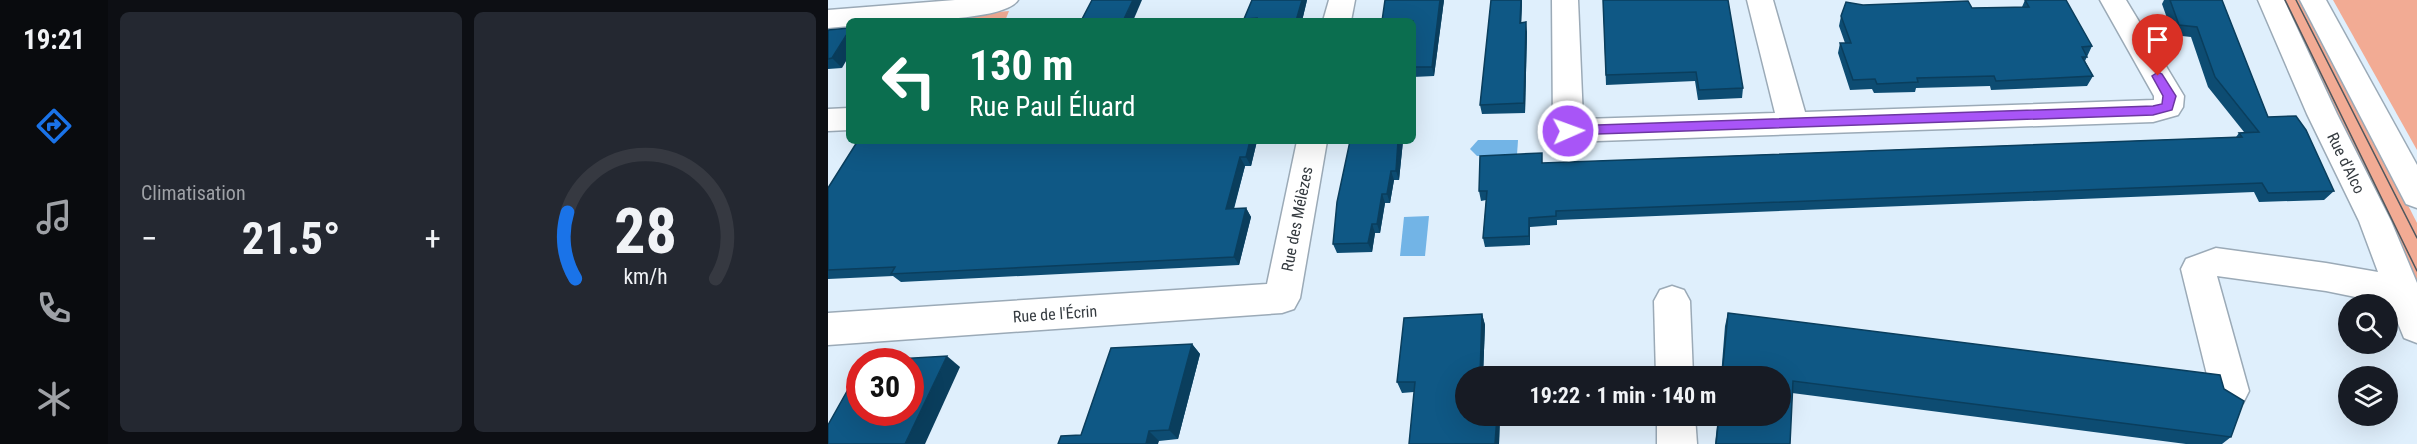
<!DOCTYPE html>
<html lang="fr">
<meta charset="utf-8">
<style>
:root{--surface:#171b24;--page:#242831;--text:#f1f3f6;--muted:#9ea1a6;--line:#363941;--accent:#1a73e8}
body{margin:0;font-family:"Roboto Condensed",sans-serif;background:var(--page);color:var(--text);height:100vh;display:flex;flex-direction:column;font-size:22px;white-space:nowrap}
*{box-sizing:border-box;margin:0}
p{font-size:20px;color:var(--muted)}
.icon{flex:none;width:33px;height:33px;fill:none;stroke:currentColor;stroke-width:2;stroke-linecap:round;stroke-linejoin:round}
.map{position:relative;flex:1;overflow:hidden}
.drawer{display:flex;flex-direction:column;gap:12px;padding:12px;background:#0d0f14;width:720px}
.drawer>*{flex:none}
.hud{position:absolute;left:18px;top:18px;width:570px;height:126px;border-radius:9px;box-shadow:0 6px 24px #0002;background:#0b6e4f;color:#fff;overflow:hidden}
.fabs{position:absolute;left:1510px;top:294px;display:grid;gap:12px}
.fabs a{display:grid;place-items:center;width:60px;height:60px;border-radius:50%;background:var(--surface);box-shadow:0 6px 24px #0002;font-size:30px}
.speed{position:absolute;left:18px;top:348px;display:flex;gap:12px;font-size:30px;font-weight:700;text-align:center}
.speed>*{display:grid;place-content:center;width:78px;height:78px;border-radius:50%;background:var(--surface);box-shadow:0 6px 24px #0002;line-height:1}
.speed .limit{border:9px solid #d22;background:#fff;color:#111}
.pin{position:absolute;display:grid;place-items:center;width:51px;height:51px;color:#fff;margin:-62px -26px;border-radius:50% 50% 50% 0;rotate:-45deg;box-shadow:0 0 6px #0007}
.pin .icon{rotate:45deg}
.me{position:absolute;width:66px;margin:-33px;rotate:88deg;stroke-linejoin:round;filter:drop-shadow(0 0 4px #0008)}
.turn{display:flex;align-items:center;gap:21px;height:126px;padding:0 24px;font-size:27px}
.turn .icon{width:78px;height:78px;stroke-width:2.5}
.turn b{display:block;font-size:42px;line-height:51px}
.big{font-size:45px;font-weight:700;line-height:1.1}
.drawer .card{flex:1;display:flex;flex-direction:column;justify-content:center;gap:9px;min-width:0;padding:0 21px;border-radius:9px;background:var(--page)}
.drawer .dial{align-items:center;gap:0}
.dial svg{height:156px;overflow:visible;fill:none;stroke:var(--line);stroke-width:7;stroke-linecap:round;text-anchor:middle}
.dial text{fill:var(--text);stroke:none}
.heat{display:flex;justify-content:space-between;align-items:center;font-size:33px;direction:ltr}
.drawer .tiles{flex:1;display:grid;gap:12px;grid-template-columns:repeat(2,1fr)}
.trip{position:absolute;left:627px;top:366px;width:336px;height:60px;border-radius:30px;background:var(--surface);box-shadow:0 6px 24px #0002;font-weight:700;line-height:60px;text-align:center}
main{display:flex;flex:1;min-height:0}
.menu{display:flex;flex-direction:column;width:108px;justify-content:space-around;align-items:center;background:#090b0e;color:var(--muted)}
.menu .icon{width:42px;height:42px}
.menu .current{color:var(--accent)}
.menu b{font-size:27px;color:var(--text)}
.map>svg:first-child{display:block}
.green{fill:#f2ab94}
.water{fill:#72b4e6}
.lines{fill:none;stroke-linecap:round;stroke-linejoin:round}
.minor-casing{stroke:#9baab7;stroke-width:3}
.minor{fill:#fff;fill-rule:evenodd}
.tram{stroke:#50585e;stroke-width:1.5}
.wall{fill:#0d4c72}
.shaded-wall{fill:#0a3e5d}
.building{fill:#0f5885;stroke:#0a3e5d;stroke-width:1.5}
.route{fill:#a855f7;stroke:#6d37a1;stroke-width:1.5}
.labels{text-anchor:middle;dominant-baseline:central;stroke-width:6;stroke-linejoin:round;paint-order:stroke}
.street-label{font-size:16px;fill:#353b40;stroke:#fff}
</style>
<main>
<nav class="menu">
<b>19:21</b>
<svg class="icon current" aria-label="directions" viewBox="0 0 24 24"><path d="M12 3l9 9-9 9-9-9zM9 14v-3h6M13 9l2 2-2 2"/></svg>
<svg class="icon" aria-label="music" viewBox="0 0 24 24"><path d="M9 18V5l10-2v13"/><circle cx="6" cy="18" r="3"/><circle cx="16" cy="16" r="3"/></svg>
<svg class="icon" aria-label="phone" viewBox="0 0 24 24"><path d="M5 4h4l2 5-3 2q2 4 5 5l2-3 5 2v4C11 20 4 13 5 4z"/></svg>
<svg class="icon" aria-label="climate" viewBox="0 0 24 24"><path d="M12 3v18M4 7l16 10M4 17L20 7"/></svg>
</nav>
<section class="drawer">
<div class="tiles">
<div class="card"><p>Climatisation</p>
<div class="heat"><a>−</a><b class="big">21.5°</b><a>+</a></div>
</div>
<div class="card dial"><svg viewBox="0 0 100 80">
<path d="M14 69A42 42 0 1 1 86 69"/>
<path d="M14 69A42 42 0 0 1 10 35" stroke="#1a73e8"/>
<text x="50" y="56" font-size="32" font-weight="700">28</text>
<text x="50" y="72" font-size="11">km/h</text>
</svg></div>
</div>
</section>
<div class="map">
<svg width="1589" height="444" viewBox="0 0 1589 444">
<rect width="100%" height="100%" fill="#dfeffc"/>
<g class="green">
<path d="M1449 0H1476L1589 223V295Z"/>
<path d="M1505 0H1589V150Z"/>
<path d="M181 11 177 21H123L125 16Z"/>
</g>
<g class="water">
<path d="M650 140H690L689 155 649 156 642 149Z"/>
<path d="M601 216 597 256H572L576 217Z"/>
</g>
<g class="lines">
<g class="minor-casing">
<g id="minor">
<path d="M127 0H190C175 24 52 21 21 21V26L0 28V10Z"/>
<path d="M501 0H527L523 21H495Z"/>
<path d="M724 0H750L755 119 947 113 919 0H945L977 112 1326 100V96L1272 0H1298L1356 96 1355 107 1350 115 1325 122 740 142 729 139 725 131Z"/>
<path d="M1430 0H1456L1509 114 1563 221 1589 283V343L1576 338 1562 304 1498 291 1389 276 1421 391 1415 403 1402 408 1389 403 1383 391 1353 269 1358 259 1388 248 1498 263 1550 272 1531 221 1479 114Z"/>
<path d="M1472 0H1498L1589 165V208L1578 204Z"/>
<path d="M21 108V130L0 131V109Z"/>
<path d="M469 141H499L472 298 466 309 454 313 0 345V313L439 284Z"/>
<path d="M844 286 856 290 862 301 865 376H828L826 301 832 290Z"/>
<path d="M829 416H867L869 444H829Z"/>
</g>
</g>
<use href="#minor" class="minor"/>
<g class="tram">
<path d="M1457 0 1589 271"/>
<path d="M1468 0 1589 238"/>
</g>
</g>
<g class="wall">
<path d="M424 0H479L474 21H416V19Z"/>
<path d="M616 0 606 76 585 77V21Z"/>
<path d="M663 0H694L693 23 699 32 697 113 654 114 652 105Z"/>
<path d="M775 0 915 88 914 98 870 100 867 81 778 85Z"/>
<path d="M1197 0 1264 46 1257 61 1265 76 1259 86 1163 90 1162 86 1088 88 1087 92 1046 93 1044 89 1022 90 1010 53 1012 43H1017L1011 26 1013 16 1035 5 1144 8 1194 7Z"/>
<path d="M1336 0H1394L1440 117 1506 191 1496 200 1431 202 1426 192 729 220V225L702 227V245L657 247 655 238 658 200 653 201 651 191 715 163 1408 137 1411 133 1416 132 1380 87 1363 37 1345 35 1334 4Z"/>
<path d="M0 30 14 68 0 69Z"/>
<path d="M429 141 423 166H417L406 209 418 208 423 217 411 265 73 282 65 276 0 279V188Z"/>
<path d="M522 141H575L571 180H566L562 203H557L552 233H547L544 252 509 253 505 244Z"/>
<path d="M900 313 1403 437 1394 444H1358L964 393 962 444H887L890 416H952V376H893L897 326Z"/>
<path d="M654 314 657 325 655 376H638V416H672L671 444 586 392 574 393 569 382Z"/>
<path d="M364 344 372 354 350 439 331 441 253 435Z"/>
</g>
<g class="shaded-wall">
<path d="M305 0H314L305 21H295Z"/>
<path d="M474 0H479L474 21H468Z"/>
<path d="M612 0H616L606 76 604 67Z"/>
<path d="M693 0H694L693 32 692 23Z"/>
<path d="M698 22 699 32 697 113 696 103Z"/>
<path d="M21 31V56L14 68 4 58Z"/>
<path d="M422 141H429L423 166 418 157Z"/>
<path d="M570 141H575L571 180 568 171Z"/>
<path d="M412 157 417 166 403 218 398 209Z"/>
<path d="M563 171 566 180 562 203 559 194Z"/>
<path d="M554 194 557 203 552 233 549 224Z"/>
<path d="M418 208 423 217 411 265 406 257Z"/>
<path d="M701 218 702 227V245L701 236Z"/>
<path d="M544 224 547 233 544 252 540 243Z"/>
<path d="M654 314 657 325 655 376H652Z"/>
<path d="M364 344 372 354 350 439 341 430Z"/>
<path d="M119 356 132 367 97 444H77Z"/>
<path d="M669 416H672L671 444H667Z"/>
<path d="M321 431 331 441 330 444H318Z"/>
</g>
<g class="building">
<path d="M264 0H305L295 21H253Z"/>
<path d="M424 0H474L468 21H428L429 18 416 19Z"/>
<path d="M557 0H612L604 67H585V21H554Z"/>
<path d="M663 0H693L692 23 698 22 696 103 652 105Z"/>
<path d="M775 0H900L915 88 871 90 868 72 778 75Z"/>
<path d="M1197 0H1238L1264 46 1254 47 1259 57H1254L1265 76 1168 81 1166 76 1089 78 1090 82 1049 84 1047 79 1025 80 1012 43H1023L1013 16 1018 2 1035 5 1140 1 1144 8 1201 7Z"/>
<path d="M1342 0H1394L1440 117 1468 116 1478 130 1506 191 1440 193 1434 183 728 211V216L701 218V236L655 238 659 191H651L652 156 714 153V163L1414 137 1411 133 1431 132 1387 77 1369 27 1351 25Z"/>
<path d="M21 28V31L4 58 0 59V30Z"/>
<path d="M61 141H422L418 157H412L398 209 418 208 406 257 63 274 67 267 0 270V188L29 142Z"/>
<path d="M522 141H570L568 171H563L559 194H554L549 224H544L540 243 505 244 509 202Z"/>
<path d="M900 313 1392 375 1396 389 1416 401 1403 437 965 381 962 444H888L891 416H952V376H894Z"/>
<path d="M654 314 652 376H638V416H669L667 444H581L587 382H569L576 318Z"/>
<path d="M364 344 341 430 321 431 318 444H230L233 436 253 435 283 348Z"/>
<path d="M119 356 77 444H0V425L32 368V412H82V362H35V361Z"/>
</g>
<path class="route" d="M1330 72 1334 74 1348 96 1344 110 1325 115 740 135 733 131 740 126 1325 106 1334 104 1335 96 1324 76Z"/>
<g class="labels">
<g class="street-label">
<text transform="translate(1518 163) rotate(64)">Rue d'Alco</text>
<text transform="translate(469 219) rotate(-79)">Rue des Mélèzes</text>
<text transform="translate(227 314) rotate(-4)">Rue de l'Écrin</text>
</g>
</g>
</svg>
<div class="fabs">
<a><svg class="icon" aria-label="search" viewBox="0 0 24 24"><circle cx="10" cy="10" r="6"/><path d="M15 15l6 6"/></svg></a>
<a><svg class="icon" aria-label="layers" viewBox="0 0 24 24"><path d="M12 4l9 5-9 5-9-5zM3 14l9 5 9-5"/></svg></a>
</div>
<div class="speed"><div class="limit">30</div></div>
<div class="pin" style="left:1330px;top:76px;background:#d93025"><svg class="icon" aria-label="arrive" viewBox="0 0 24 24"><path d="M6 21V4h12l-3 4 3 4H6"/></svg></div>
<svg class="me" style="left:740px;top:131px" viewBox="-20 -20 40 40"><circle r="17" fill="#a855f7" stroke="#fff" stroke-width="3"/><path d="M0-11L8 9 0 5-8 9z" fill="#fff"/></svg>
<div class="trip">19:22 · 1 min · 140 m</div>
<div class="hud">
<div class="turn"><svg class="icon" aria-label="left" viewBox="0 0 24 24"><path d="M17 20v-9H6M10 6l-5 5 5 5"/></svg><div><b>130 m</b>Rue Paul Éluard</div></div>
</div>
</div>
</main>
